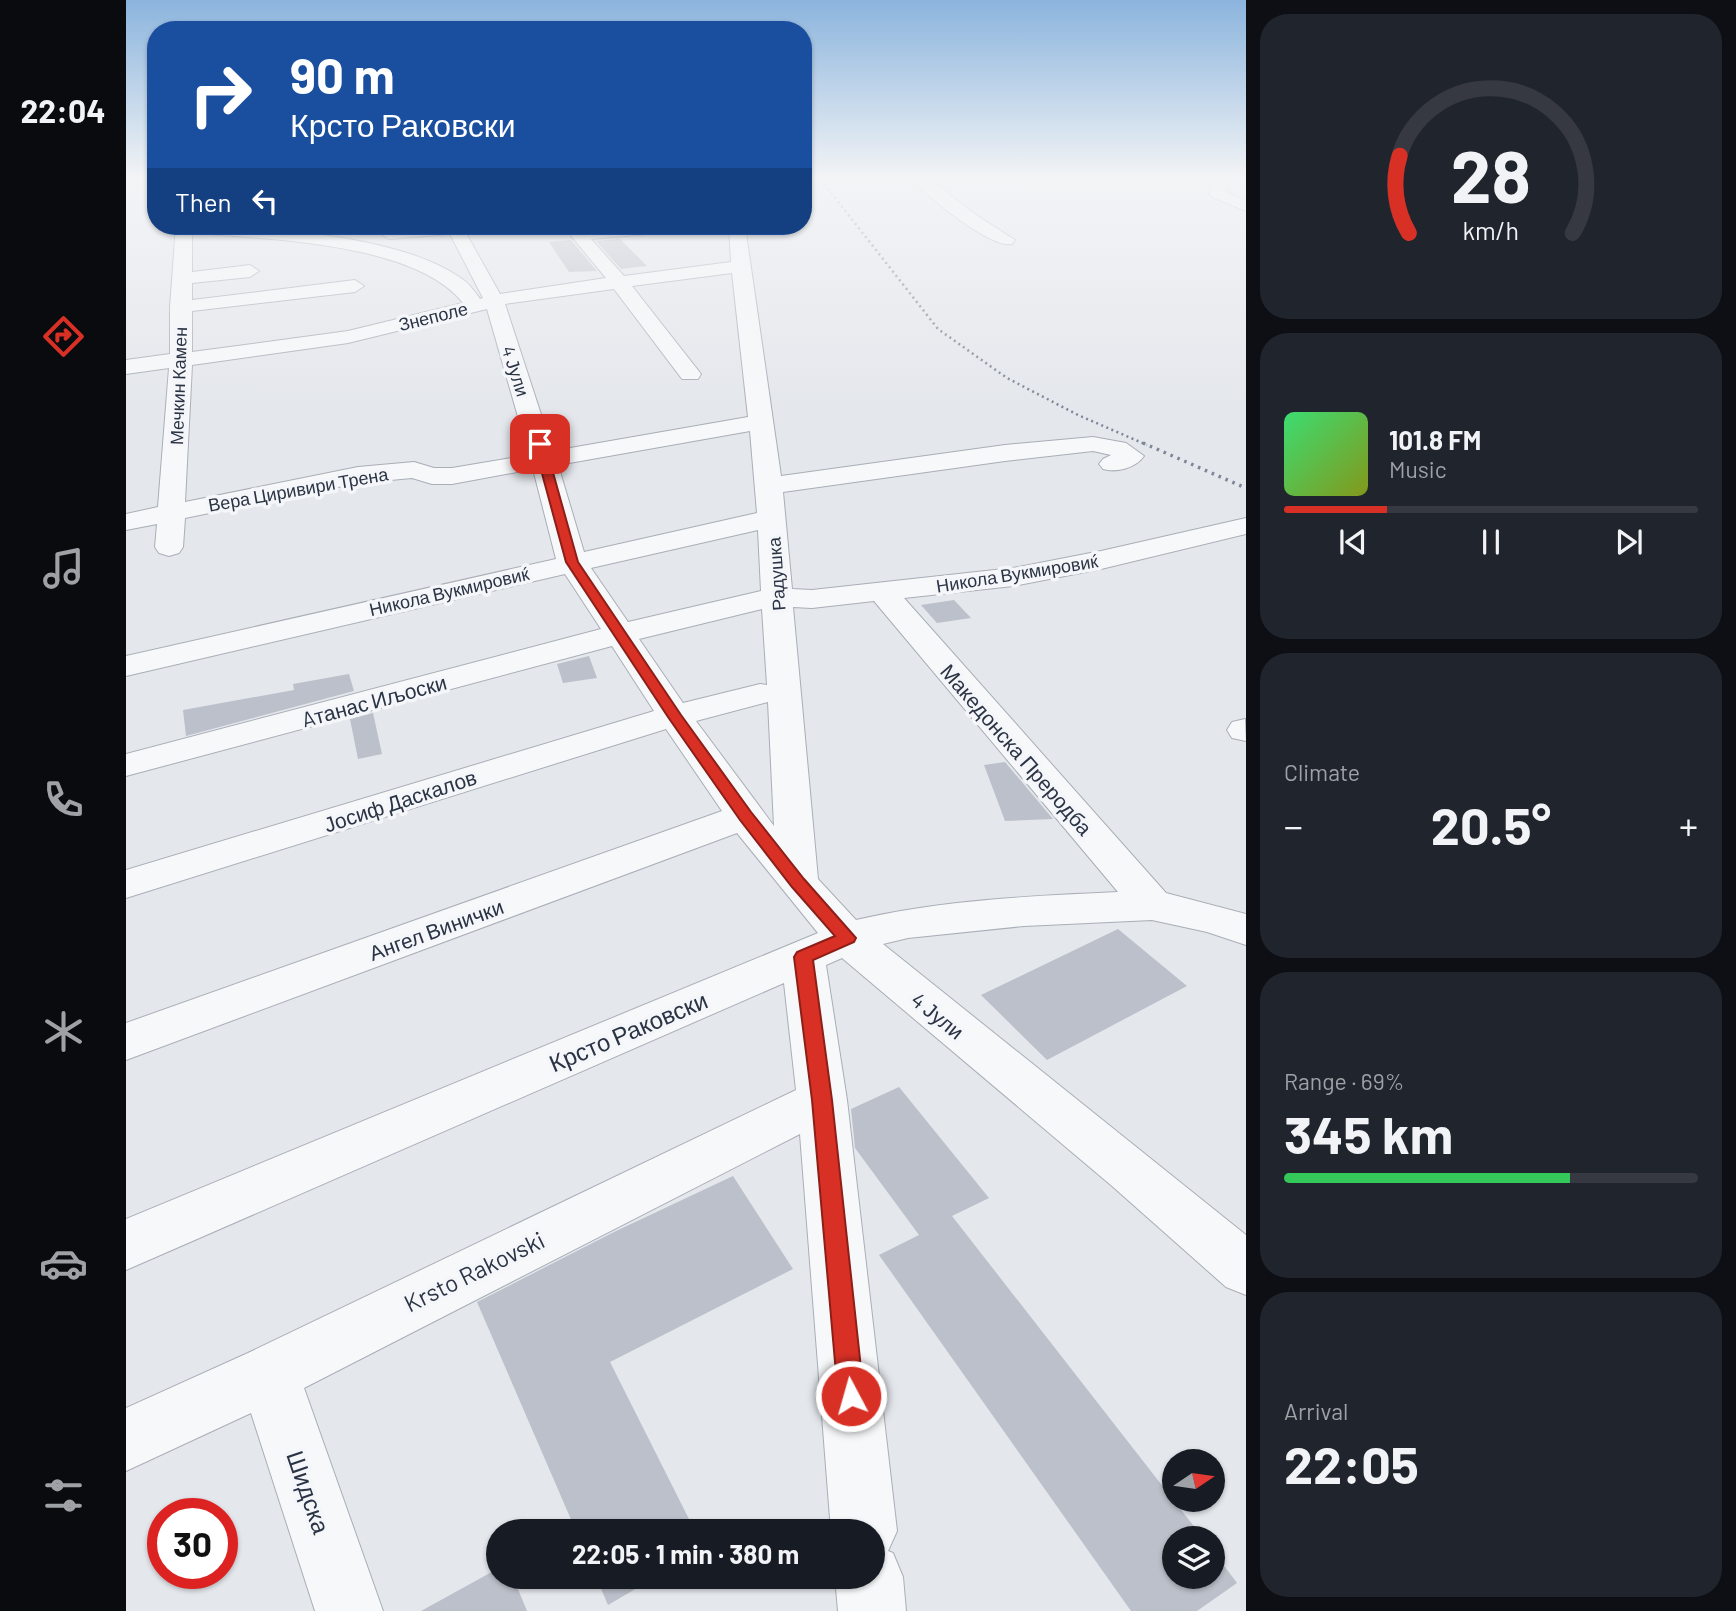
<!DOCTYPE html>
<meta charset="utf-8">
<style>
:root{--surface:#171b24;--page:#20242c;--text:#f1f3f6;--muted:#9ea1a6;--line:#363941;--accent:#d93025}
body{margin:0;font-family:Barlow,sans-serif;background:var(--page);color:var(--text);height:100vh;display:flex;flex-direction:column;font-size:26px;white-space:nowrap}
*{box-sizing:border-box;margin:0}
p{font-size:23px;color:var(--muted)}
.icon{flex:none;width:38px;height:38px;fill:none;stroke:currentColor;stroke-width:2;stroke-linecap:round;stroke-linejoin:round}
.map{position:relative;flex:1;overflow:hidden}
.sheet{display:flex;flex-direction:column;gap:14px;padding:14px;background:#0d0f14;width:490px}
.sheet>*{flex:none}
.hud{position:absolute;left:21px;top:21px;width:665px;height:214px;border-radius:28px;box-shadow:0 2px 5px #0004;background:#1a4fa0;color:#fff;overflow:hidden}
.needle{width:46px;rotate:77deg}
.tools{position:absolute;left:1036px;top:1449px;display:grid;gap:14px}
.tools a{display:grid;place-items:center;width:63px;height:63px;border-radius:50%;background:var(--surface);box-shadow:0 2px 5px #0004;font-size:35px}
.speed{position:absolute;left:21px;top:1498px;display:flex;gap:14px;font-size:35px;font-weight:700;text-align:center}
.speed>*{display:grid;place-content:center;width:91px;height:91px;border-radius:50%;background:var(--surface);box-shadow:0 2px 5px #0004;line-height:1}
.speed .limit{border:10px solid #d22;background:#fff;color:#111}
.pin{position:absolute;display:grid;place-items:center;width:60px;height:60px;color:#fff;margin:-30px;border-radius:14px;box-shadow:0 4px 10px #0006}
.me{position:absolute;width:77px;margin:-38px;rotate:354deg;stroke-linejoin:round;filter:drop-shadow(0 0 5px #0008)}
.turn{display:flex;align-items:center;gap:24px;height:147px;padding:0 28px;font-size:32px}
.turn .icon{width:91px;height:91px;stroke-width:2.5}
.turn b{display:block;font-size:49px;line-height:60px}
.then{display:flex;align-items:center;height:66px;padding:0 28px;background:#0003;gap:14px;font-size:26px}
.big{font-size:52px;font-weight:700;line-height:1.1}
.sheet .widget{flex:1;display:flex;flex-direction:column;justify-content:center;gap:10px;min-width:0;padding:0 24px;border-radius:28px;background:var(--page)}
.sheet .dial{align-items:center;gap:0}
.dial svg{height:182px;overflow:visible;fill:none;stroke:var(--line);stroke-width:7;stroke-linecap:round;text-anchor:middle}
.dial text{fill:var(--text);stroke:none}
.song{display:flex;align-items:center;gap:21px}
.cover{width:84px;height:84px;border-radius:10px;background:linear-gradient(135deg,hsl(140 70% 55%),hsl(70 70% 35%))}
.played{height:7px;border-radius:4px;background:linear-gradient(90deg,var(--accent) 25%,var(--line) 25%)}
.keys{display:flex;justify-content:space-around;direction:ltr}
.heat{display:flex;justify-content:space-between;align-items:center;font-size:38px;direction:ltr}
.charge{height:10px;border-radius:5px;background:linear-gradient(90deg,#34c759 69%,var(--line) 0)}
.trip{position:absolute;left:360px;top:1519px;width:399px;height:70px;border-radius:35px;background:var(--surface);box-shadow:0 2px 5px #0004;font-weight:700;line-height:70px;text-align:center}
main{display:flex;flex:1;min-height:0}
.menu{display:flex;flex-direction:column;width:126px;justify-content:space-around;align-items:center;background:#090b0e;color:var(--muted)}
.menu .icon{width:49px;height:49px}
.menu .active{color:var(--accent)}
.menu b{font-size:32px;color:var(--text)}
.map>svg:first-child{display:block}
.building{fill:#bbc0ca}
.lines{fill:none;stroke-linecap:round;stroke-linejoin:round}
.minor-casing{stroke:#a9aeb7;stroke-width:2}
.minor{fill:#f7f8fa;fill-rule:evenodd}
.rail-far1{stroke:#7d8696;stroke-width:2.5;stroke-dasharray:2 3.5;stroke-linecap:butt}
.rail{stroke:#7d8696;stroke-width:3.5;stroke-dasharray:2.5 5;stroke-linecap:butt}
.route{fill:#d93025;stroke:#8d1f18;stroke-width:2}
.labels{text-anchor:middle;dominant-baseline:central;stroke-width:7;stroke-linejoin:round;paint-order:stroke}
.far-street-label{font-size:18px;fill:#2b3445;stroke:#f4f6f9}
.street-label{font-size:21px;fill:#2b3445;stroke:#f4f6f9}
.near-street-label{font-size:24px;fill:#2b3445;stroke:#f4f6f9}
</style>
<main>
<nav class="menu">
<b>22:04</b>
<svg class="icon active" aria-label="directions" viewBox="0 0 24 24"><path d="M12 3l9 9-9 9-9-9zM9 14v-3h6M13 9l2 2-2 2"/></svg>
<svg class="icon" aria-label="music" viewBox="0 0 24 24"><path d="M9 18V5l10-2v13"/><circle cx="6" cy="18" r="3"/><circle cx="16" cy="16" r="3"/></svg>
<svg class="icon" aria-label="phone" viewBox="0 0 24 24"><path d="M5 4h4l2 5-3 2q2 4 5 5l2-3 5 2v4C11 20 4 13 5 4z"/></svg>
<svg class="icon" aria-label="climate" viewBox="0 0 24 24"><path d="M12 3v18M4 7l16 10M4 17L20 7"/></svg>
<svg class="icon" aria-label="car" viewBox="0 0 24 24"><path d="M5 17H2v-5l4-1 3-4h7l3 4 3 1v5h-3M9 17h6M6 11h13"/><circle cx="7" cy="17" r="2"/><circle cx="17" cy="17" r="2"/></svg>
<svg class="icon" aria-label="filters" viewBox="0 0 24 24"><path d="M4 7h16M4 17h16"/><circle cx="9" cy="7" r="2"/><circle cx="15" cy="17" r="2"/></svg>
</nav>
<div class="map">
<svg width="1120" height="1611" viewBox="0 0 1120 1611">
<rect width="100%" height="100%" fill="#e4e7ec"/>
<g class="building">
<path d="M494 239 521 266 495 269 470 241Z"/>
<path d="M445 240 471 271 443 272 423 242Z"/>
<path d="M828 600 845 618 811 623 795 605Z"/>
<path d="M463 656 471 678 437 683 431 664Z"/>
<path d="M223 674 228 691 60 736 57 710 168 690 167 684Z"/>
<path d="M247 713 256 754 232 759 224 719Z"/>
<path d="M879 762 927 819 879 821 858 765Z"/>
<path d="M992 929 1061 986 921 1060 855 995Z"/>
<path d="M773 1087 863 1198 826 1216 1077 1538H1048V1577H1087V1551L1111 1583 1071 1611H1005L753 1255 793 1235 729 1148 725 1109Z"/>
<path d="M607 1176 667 1269 484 1362 569 1531H450L351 1302 488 1232Z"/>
<path d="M373 1568V1577H387L401 1611H295Z"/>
<path d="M470 1577H530L482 1605Z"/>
</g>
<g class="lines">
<g class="minor-casing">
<g id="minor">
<path d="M787 180H804L853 217 889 240 886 244C866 249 801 197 787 180Z"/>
<path d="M1088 180H1103L1099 192 1120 201V211L1086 197 1083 194Z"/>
<path d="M50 226C127 226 273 233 336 279 343 283 349 292 354 299L357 298 324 234 263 239 255 234 263 229 336 226 374 294 480 278 437 226H454L457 230 500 226H563L555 231 465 239 498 276 605 262 603 226H619L655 476 879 445 967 437 1000 443 1018 456C1010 468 990 473 977 469L973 464 977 459 985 455 967 451 879 461 657 492 666 589 686 590 887 568 975 551 1120 518V534L975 569 887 586 778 598 1040 893 1120 914V945L1081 932 1026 920 898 926 782 938 757 944 1120 1235V1295L1100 1287 986 1186 716 958 700 965 721 1100 771 1531 762 1551 767 1553 777 1577 780 1611H712L709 1577H747V1531H705L674 1134 178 1388 257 1611H189L125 1413 0 1471V1408L122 1353 670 1090 658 983 0 1270V1219L692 933 611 833 0 1060V1023L596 811 540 729 0 898V870L528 711 486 646 0 776V754L475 629 439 574 0 676V656L430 559 407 469 326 484H306L286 478 232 483 59 518 57 547 53 553 43 556 33 553 29 547 31 524 0 530V514L32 507 43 368 0 374V360L44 354V307ZM66 233C140 239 289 242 337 303L222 331 66 352V311L229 292 238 286 229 280 66 300V283L124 277 133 271 124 265 66 272ZM606 273 622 417 427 451 379 304 488 289 556 379H572L575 374 506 286ZM361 309 403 455 326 468H308L288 462 232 467 59 502 66 365 222 343ZM624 431 631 513 458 552 432 465ZM632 530 635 591 502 622 465 568ZM748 601 992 892C904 896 816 900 730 920L692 879 667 607 686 608ZM636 609 641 685 634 684 557 703 513 639ZM642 702 648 826 570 721Z"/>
<path d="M1119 719 1120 741 1106 738 1101 730 1106 722Z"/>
</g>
</g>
<use href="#minor" class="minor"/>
<path class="rail-far1" d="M695 180 812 329 881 378 952 415 1021 445"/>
<path class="rail" d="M1017 443 1120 488"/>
</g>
<linearGradient id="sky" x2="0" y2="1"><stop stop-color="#8bb4dd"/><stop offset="0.44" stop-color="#f3f4f6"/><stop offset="1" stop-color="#f3f4f6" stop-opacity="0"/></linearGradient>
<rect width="1120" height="406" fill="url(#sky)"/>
<path class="route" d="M414 441 419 444 452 562 555 715 625 812 678 879 730 938 728 942 687 960 706 1100 738 1396 734 1405 725 1409 716 1405 712 1396 686 1100 668 957 671 952 709 936 666 887 614 820 542 717 440 562 408 444Z"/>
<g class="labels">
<g class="far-street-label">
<text transform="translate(307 316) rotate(-14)">Знеполе</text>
<text transform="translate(390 371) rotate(72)">4 Јули</text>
<text transform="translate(52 386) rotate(-88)">Мечкин Камен</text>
<text transform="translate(172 489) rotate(-10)">Вера Циривири Трена</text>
<text transform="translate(891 573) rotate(-9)">Никола Вукмировиќ</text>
<text transform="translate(650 574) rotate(-94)">Радушка</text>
<text transform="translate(323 591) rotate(-13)">Никола Вукмировиќ</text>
</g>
<g class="street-label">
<text transform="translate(248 700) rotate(-15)">Aтанас Иљоски</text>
<text transform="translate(891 749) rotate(49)">Македонска Преродба</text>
<text transform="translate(274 800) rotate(-18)">Јосиф Даскалов</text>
<text transform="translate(310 929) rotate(-20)">Ангел Винички</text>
<text transform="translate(812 1015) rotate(39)">4 Јули</text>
</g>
<g class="near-street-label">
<text transform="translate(502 1031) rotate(-23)">Крсто Раковски</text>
<text transform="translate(348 1271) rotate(-26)">Krsto Rakovski</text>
<text transform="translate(183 1492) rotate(71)">Шидска</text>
</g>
</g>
</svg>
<div class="tools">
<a><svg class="needle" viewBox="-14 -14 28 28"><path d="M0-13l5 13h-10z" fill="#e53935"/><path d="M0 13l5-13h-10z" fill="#9ea1a6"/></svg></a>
<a><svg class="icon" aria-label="layers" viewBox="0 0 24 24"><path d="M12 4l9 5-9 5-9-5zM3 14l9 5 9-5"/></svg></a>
</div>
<div class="speed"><div class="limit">30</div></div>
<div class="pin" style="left:414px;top:444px;background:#d93025"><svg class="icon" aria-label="arrive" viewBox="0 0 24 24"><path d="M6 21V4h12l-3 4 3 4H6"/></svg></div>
<svg class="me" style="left:725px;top:1396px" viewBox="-20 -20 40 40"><circle r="17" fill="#d93025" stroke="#fff" stroke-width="3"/><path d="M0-11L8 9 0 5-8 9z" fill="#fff"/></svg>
<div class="trip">22:05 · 1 min · 380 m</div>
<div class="hud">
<div class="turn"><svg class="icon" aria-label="right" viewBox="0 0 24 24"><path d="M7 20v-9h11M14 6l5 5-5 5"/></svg><div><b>90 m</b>Крсто Раковски</div></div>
<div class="then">Then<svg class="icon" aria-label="left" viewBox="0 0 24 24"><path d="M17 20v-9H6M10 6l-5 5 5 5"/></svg></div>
</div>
</div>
<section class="sheet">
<div class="widget dial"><svg viewBox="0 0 100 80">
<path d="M14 69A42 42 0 1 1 86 69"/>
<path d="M14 69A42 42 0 0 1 10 35" stroke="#d93025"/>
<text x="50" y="56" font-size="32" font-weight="700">28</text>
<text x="50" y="72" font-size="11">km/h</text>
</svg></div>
<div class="widget">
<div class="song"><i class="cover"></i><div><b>101.8 FM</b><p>Music</p></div></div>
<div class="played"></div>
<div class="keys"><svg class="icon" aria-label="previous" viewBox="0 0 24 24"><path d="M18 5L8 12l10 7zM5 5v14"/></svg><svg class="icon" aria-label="pause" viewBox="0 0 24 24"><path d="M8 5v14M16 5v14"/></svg><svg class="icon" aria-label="next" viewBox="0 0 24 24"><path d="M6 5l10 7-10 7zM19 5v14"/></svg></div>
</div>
<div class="widget"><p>Climate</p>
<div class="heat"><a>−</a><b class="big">20.5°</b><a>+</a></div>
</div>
<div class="widget"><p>Range · 69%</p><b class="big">345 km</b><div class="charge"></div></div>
<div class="widget"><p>Arrival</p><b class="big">22:05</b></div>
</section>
</main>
